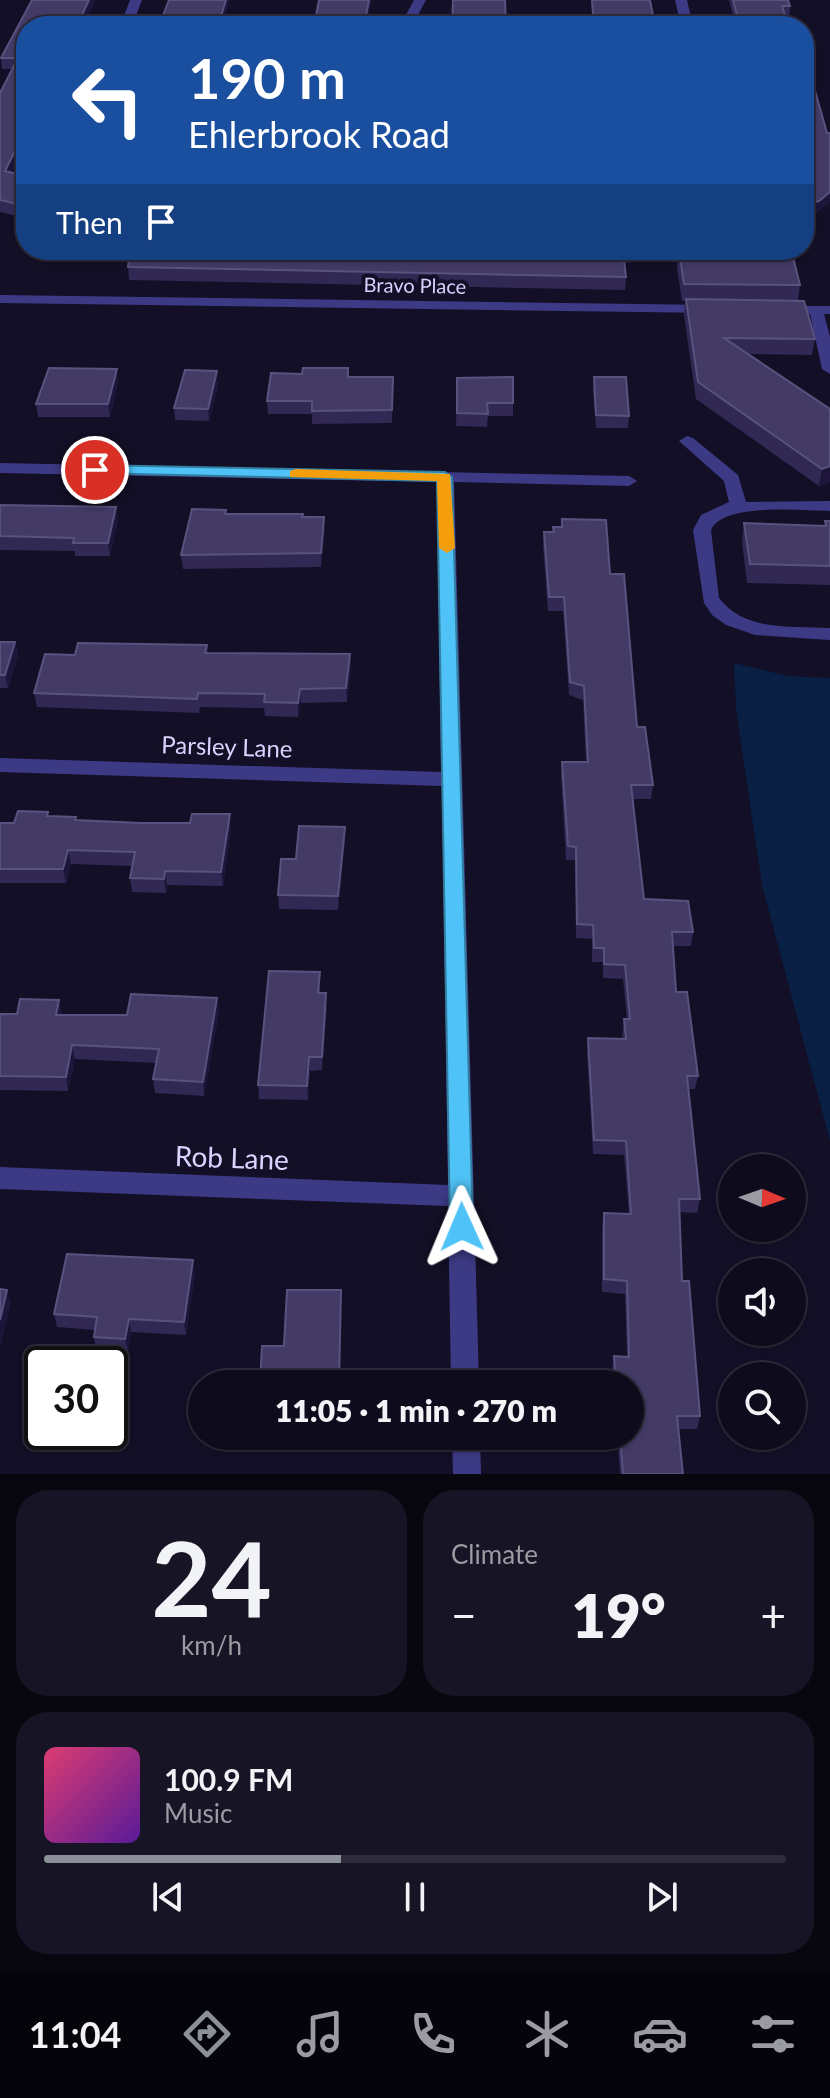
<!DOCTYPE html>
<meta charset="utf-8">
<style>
:root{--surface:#0e0b1c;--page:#171425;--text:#f1f3f6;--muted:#9b9ba3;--line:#2e2b3b;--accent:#8c9099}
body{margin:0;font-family:Lato,sans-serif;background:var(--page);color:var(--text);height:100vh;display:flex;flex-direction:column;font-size:30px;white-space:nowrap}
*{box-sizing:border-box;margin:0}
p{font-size:26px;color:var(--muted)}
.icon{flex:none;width:44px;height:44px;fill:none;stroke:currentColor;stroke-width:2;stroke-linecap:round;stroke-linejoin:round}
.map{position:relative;height:1474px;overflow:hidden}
.panel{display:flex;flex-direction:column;gap:16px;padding:16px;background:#08060f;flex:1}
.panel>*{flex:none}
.hud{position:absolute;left:16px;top:16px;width:798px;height:244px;border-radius:32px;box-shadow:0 2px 6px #0004,0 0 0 2px var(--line);background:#1a4fa0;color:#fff;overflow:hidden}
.needle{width:52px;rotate:92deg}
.controls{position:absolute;left:718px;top:1154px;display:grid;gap:16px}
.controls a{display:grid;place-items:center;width:88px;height:88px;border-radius:50%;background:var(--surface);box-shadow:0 2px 6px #0004,0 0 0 2px var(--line);font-size:40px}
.speed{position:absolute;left:24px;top:1346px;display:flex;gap:16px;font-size:40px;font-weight:700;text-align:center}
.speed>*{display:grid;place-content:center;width:104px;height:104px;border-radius:50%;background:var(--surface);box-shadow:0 2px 6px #0004,0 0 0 2px var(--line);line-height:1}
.speed .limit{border:4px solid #111;border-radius:12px;background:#fff;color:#111}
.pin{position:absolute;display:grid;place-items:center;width:68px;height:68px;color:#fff;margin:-34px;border:4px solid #fff;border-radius:50%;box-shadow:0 2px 8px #0007}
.me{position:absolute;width:88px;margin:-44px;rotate:359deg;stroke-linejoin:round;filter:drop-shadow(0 0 6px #0008)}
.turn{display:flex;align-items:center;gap:28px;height:168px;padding:0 40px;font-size:36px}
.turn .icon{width:104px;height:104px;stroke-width:2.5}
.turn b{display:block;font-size:56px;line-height:68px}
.then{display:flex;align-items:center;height:76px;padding:0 40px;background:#0003;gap:16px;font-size:30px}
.big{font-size:60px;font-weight:800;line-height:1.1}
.panel .tile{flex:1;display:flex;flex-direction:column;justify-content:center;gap:12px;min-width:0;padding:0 28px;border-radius:32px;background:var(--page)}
.panel .dial{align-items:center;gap:0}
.dial b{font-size:104px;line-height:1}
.song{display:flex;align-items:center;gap:24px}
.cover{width:96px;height:96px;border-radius:12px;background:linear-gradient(135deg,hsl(340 70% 55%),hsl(270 70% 35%))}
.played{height:8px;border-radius:4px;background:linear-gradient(90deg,var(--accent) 40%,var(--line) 40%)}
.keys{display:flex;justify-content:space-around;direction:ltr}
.heat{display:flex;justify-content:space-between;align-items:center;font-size:44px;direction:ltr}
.panel .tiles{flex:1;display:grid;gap:16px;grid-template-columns:1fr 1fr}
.tile:last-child{grid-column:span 2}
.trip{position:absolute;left:188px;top:1370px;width:456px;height:80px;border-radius:40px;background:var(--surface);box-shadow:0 2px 6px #0004,0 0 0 2px var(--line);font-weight:800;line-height:80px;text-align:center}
.tab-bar{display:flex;height:128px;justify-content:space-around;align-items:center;background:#06040b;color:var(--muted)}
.tab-bar .icon{width:56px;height:56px}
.tab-bar .on{color:var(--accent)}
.tab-bar b{font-size:36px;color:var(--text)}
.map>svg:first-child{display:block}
.water{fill:#0a1f44}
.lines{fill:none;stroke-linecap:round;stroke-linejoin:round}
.minor{fill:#3d3a85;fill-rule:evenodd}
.wall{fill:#312854}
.shaded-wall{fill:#1d163a}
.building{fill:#433a66;stroke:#5a527e;stroke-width:2}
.route{fill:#4fc3f7;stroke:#337fa1;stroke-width:2}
.slow{fill:#f59e0b}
.labels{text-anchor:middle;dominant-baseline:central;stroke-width:8;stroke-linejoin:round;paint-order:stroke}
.far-street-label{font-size:20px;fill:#d9d4ff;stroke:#130f26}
.street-label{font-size:24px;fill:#d9d4ff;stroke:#130f26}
.near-street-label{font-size:28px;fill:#d9d4ff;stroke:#130f26}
</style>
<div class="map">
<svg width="830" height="1474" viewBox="0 0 830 1474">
<rect width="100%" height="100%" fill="#130f26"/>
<path class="water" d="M734 663 788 676 830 678V1141L762 885 736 709Z"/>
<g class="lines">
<g class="minor">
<path d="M130 0H142L132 26H120Z"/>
<path d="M414 0H426L412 26H400Z"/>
<path d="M675 0H687L693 26H681Z"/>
<path d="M0 295 712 305 719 309 712 313 0 303Z"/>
<path d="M780 306H830V314H824L830 337V374L822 369 810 314 775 313V307Z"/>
<path d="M687 436 693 438 738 475 746 502 830 501V511C802 511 723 502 711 530L719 598C745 632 792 626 830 628V640L755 635 726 625 712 615 704 603 693 530 701 515 729 502 724 481 679 441Z"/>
<path d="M0 463 629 476 637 481 629 486 454 482 479 1384H451L448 1206 0 1189V1167L448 1185 442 786 0 772V758L441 772 437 482 0 473Z"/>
<path d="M452 1436H480L481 1474H453Z"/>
</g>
</g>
<g class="wall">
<path d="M32 0H95L83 26H26L12 173 26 176V218L0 212V93L12 69H2L1 58Z"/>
<path d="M591 0H650L655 26H593Z"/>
<path d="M729 0H788L790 6 789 17 786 16 788 26H736Z"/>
<path d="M130 250H677L624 264 626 277 625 290 129 280 128 267Z"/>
<path d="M679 251 800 285 798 301 815 339 812 355 749 354 830 482 819 486 696 399 684 315 685 301H682L677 268Z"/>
<path d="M348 377H393L392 423 312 424V414H268L267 401Z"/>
<path d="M594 377 629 416 628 428H596L593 389Z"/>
<path d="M457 378 513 403V416H488L487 427 456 426Z"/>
<path d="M118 382 110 417H38L36 404Z"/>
<path d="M218 384 209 421 175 420 174 408Z"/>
<path d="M0 505 118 520 110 556H75V551L0 550Z"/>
<path d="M226 510 227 514 302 517 325 530 321 567 183 569 181 555Z"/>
<path d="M562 519 610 574 637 727 653 785 651 799H633L644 899 693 932 691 946H673L676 992 698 1076 695 1089H689L700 1199 697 1213 680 1212 682 1281 700 1416 697 1429H678L683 1474H620L617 1436H630V1384H613L612 1369 614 1356 627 1357 625 1294 602 1292V1226L604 1213 629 1214 624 1155 593 1154 587 1052 588 1038 622 1039 624 1019H627L623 979 603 978V962H592V939L576 938 575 860H566L561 776 562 762H586L583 700 569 695 563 611H548L543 545 544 532H553L561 527Z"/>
<path d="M825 521H830V585L747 583 742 542 744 523 825 526Z"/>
<path d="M0 642H15L18 656 8 688H0Z"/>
<path d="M207 645 208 653 350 654 351 668 347 702 301 703 298 717 265 716 264 708 200 707 199 713 37 707 34 693 75 655Z"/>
<path d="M49 817 76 820 231 828 223 886 167 885 166 893 132 892 130 878 132 866 71 864 66 883H0V823H14Z"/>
<path d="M345 827V840L338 910 279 909 278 895 296 859Z"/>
<path d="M320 986V993L327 1007 322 1070 310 1071 308 1100 259 1099 258 1085Z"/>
<path d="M217 998 219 1011 204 1096 155 1093 153 1079 157 1063 75 1059 68 1091 0 1090V1014L127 1015Z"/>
<path d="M195 1273 186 1335 131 1332 128 1352 96 1351 94 1337 95 1330 57 1327 54 1314Z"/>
</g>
<g class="shaded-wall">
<path d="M89 0H95L83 26H77Z"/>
<path d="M226 0H230L222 26H218Z"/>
<path d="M369 0H372L366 26H364Z"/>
<path d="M26 129V144L7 183 5 171Z"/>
<path d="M830 192V203L817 213 804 217V205Z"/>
<path d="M631 250H677L622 264 623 252Z"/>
<path d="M117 369 118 382 110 417 108 404Z"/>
<path d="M217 371 218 384 209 421 208 409Z"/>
<path d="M830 466V482L819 486 822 469Z"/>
<path d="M116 507 118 520 110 556 108 543Z"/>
<path d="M324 517 325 530 321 567V553Z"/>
<path d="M15 642 18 656 8 688 5 675Z"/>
<path d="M350 654 351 668 347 702 346 688Z"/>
<path d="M300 689 301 703 298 717V703Z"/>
<path d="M230 814 231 828 223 886 221 872Z"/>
<path d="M345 827V840L338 910V896Z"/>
<path d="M68 850 71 864 66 883 63 869Z"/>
<path d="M165 871 167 885 166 893 164 879Z"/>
<path d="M326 993 327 1007 322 1070V1057Z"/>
<path d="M217 998 219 1011 204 1096 203 1082Z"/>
<path d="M59 1000 62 1014 59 1029 56 1015Z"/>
<path d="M72 1045 75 1059 68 1091 66 1077Z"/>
<path d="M309 1057 310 1071 308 1100 307 1086Z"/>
<path d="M193 1260 195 1273 186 1335 184 1322Z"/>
<path d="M7 1290 11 1303 0 1349V1320Z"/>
<path d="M341 1290 340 1384H339Z"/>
<path d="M129 1319 131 1332 128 1352 125 1339Z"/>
</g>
<g class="building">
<path d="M32 0H89L77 26H26V129L5 171 26 176V206L0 200V93L18 58H1Z"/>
<path d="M169 0H226L218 26H159Z"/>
<path d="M319 0H369L364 26H314Z"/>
<path d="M453 0H505L506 26H452Z"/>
<path d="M592 0H650L655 26H594Z"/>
<path d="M733 0H788L790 6H782L788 26H740Z"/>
<path d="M804 63 812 80 827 133H830V192L819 201 804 205Z"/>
<path d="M130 250H631L623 252 626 277 128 267Z"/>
<path d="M679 251 792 253 800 285 684 284Z"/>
<path d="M686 299 804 301 815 339 724 338 830 409V466L822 469 698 382Z"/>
<path d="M49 368 117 369 108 404H36Z"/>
<path d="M303 368H348V377H393L392 410 312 411V401H267L271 373 302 374Z"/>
<path d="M185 370 217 371 208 409 174 408Z"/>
<path d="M513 377V403H487L488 414 457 413V378Z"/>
<path d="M594 377H626L629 416 596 415Z"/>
<path d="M0 505 116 507 108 543H73L74 538 0 536Z"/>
<path d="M192 509 226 510 225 514H303L302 517H324L321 553 181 555Z"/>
<path d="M562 519 606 520 610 574H624L637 727H645L653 785H631L644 899 688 901 693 932H672L676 992H687L698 1076H687L700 1199H679L682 1281H689L700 1416H677L683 1474H623L620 1436H630V1384H616L614 1356 629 1357 627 1281 604 1279V1213L631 1214 626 1141 594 1140 588 1038 626 1039 624 1019H630L625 965 604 964V948H594L593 925 577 924 576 847 568 846 562 762H588L584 686 570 682 564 597H549L544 532H554L553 527H562Z"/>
<path d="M825 521H830V566L750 564 744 523 826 526Z"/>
<path d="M0 642H15L5 675H0Z"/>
<path d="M78 643 207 645 205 653 350 654 346 688 300 689 298 703 264 702 265 694 198 693 197 699 34 693 45 654 75 655Z"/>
<path d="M18 811 48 812 47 816 76 817 75 820 141 823H190L192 814H230L221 872 165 871 164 879 130 878 135 852 68 850 63 869H0V823H14Z"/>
<path d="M299 826 345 827 338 896 278 895 281 859H296Z"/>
<path d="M269 971 320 972 318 993H326L322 1057H309L307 1086 258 1085Z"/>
<path d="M131 994 217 998 203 1082 153 1079 159 1049 72 1045 66 1077 0 1076V1014H17L20 999 59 1000 56 1015H127Z"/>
<path d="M67 1254 193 1260 184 1322 129 1319 125 1339 94 1337 97 1317 54 1314Z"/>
<path d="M0 1289 7 1290 0 1320Z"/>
<path d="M287 1290H341L339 1384H260L262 1346H284Z"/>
</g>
<path class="route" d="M95 465 445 472 452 477 473 1227 470 1234 462 1237 453 1234 450 1227 437 481 90 473V467Z"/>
<path class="slow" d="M296 469 450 474 455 548 447 553 439 548 437 481 290 477V471Z"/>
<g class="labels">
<g class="far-street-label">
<text transform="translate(415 285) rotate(1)">Bravo Place</text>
</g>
<g class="street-label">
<text transform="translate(227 746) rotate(2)">Parsley Lane</text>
</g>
<g class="near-street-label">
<text transform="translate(232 1157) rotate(2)">Rob Lane</text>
</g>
</g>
</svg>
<div class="controls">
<a><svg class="needle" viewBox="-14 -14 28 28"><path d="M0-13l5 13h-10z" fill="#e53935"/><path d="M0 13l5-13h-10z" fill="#9b9ba3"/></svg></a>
<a><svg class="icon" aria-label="sound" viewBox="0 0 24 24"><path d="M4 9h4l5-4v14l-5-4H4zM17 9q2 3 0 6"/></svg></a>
<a><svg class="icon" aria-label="search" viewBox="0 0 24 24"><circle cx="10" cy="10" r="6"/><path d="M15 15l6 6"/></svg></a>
</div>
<div class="speed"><div class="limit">30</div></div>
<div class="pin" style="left:95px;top:470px;background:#d93025"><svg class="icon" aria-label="arrive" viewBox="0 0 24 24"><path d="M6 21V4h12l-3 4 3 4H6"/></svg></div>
<svg class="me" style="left:462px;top:1227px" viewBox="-20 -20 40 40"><path d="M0-17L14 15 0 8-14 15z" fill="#4fc3f7" stroke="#fff" stroke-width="4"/></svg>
<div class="trip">11:05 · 1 min · 270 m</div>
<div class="hud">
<div class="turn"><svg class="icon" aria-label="left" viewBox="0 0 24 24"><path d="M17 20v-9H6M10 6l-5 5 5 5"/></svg><div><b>190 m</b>Ehlerbrook Road</div></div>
<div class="then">Then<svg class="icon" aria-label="arrive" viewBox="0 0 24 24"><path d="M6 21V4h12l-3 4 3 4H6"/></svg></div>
</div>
</div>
<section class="panel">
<div class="tiles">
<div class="tile dial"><b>24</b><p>km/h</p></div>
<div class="tile"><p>Climate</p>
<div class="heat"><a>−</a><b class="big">19°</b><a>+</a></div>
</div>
<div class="tile">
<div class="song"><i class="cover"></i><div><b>100.9 FM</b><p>Music</p></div></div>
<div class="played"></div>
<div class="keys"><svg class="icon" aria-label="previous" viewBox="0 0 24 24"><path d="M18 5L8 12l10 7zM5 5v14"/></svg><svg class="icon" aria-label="pause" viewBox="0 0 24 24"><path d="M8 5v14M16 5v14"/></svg><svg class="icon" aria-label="next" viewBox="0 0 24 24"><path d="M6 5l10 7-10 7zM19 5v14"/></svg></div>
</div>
</div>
</section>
<nav class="tab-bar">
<b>11:04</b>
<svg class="icon on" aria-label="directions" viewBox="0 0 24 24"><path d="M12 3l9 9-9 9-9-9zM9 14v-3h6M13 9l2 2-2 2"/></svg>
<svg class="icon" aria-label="music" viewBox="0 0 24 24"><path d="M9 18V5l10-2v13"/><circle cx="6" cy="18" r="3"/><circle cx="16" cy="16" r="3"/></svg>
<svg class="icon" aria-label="phone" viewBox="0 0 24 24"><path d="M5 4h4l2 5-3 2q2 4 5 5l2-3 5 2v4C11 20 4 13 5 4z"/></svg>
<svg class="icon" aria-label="climate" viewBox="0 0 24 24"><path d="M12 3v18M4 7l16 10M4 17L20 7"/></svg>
<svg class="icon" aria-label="car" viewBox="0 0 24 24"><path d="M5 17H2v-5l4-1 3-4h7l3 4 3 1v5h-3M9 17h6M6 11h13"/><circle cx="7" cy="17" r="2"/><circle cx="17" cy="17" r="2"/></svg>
<svg class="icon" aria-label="filters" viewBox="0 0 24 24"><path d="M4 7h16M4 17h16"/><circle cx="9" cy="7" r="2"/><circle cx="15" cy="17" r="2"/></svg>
</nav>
